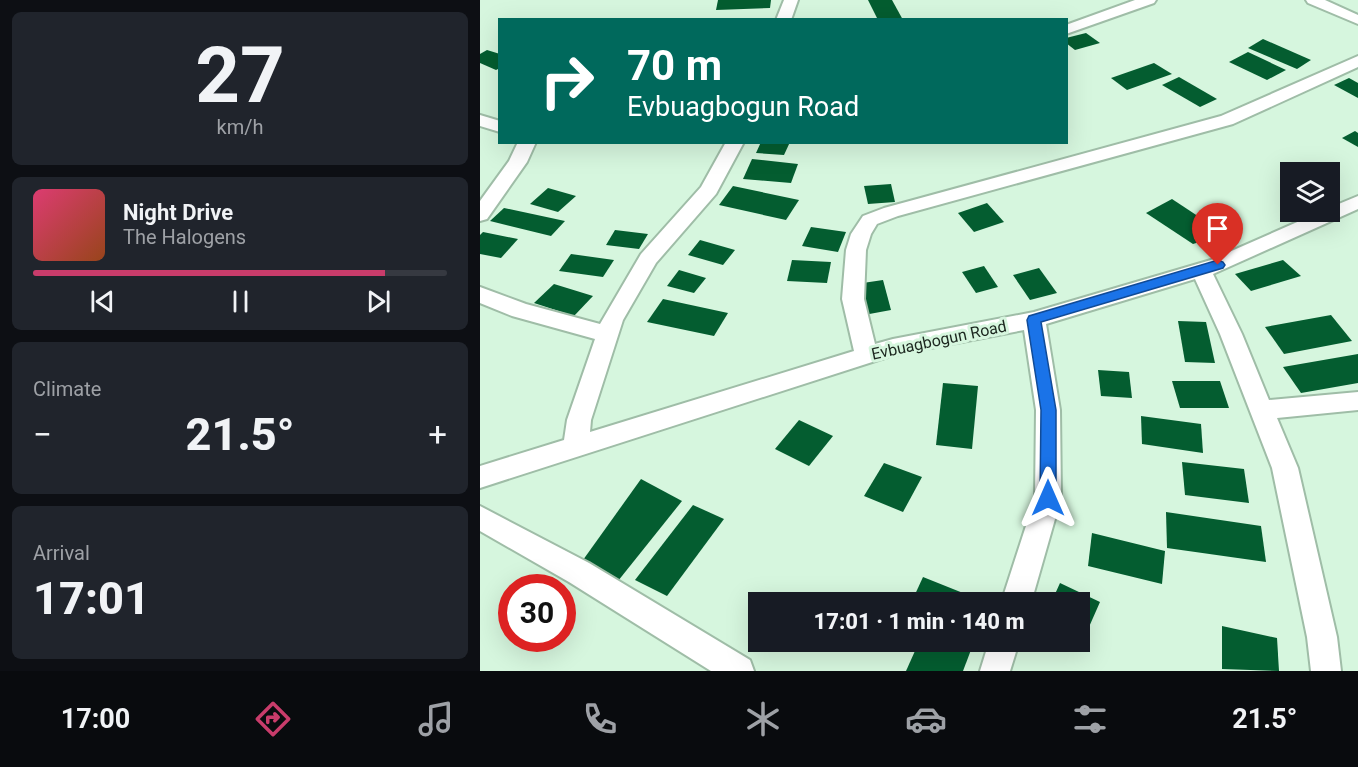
<!DOCTYPE html>
<meta charset="utf-8">
<style>
:root{--surface:#171b24;--page:#20242c;--text:#f1f3f6;--muted:#9ea1a6;--line:#363941;--accent:#c93c6b}
body{margin:0;font-family:Roboto,sans-serif;background:var(--page);color:var(--text);height:100vh;display:flex;flex-direction:column;font-size:22px;white-space:nowrap}
*{box-sizing:border-box;margin:0}
p{font-size:20px;color:var(--muted)}
.icon{flex:none;width:33px;height:33px;fill:none;stroke:currentColor;stroke-width:2;stroke-linecap:round;stroke-linejoin:round}
.map{position:relative;flex:1;overflow:hidden}
.panel{display:flex;flex-direction:column;gap:12px;padding:12px;background:#0d0f14;width:480px}
.panel>*{flex:none}
.top-card{position:absolute;left:18px;top:18px;width:570px;height:126px;border-radius:0px;box-shadow:0 6px 24px #0002;background:#00695c;color:#fff;overflow:hidden}
.fabs{position:absolute;left:800px;top:162px;display:grid;gap:12px}
.fabs a{display:grid;place-items:center;width:60px;height:60px;border-radius:0px;background:var(--surface);box-shadow:0 6px 24px #0002;font-size:30px}
.speed{position:absolute;left:18px;top:574px;display:flex;gap:12px;font-size:30px;font-weight:700;text-align:center}
.speed>*{display:grid;place-content:center;width:78px;height:78px;border-radius:50%;background:var(--surface);box-shadow:0 6px 24px #0002;line-height:1}
.speed .limit{border:9px solid #d22;background:#fff;color:#111}
.pin{position:absolute;display:grid;place-items:center;width:51px;height:51px;color:#fff;margin:-62px -26px;border-radius:50% 50% 50% 0;rotate:-45deg;box-shadow:0 0 6px #0007}
.pin .icon{rotate:45deg}
.me{position:absolute;width:66px;margin:-33px;rotate:0deg;stroke-linejoin:round;filter:drop-shadow(0 0 4px #0008)}
.turn{display:flex;align-items:center;gap:21px;height:126px;padding:0 30px;font-size:27px}
.turn .icon{width:78px;height:78px;stroke-width:2.5}
.turn b{display:block;font-size:42px;line-height:51px}
.big{font-size:45px;font-weight:800;line-height:1.1}
.panel .widget{flex:1;display:flex;flex-direction:column;justify-content:center;gap:9px;min-width:0;padding:0 21px;border-radius:9px;background:var(--page)}
.panel .dial{align-items:center;gap:0}
.dial b{font-size:78px;line-height:1}
.song{display:flex;align-items:center;gap:18px}
.cover{width:72px;height:72px;border-radius:9px;background:linear-gradient(135deg,hsl(340 70% 55%),hsl(20 70% 35%))}
.played{height:6px;border-radius:3px;background:linear-gradient(90deg,var(--accent) 85%,var(--line) 85%)}
.keys{display:flex;justify-content:space-around;direction:ltr}
.heat{display:flex;justify-content:space-between;align-items:center;font-size:33px;direction:ltr}
.trip{position:absolute;left:268px;top:592px;width:342px;height:60px;border-radius:0px;background:var(--surface);box-shadow:0 6px 24px #0002;font-weight:800;line-height:60px;text-align:center}
.tabs{display:flex;height:96px;justify-content:space-around;align-items:center;background:#090b0e;color:var(--muted)}
.tabs .icon{width:42px;height:42px}
.tabs .selected{color:var(--accent)}
.tabs b{font-size:27px;color:var(--text)}
main{display:flex;flex:1;min-height:0}
.map>svg:first-child{display:block}
.building{fill:#045d30}
.lines{fill:none;stroke-linecap:round;stroke-linejoin:round}
.minor-casing{stroke:#9fbda7;stroke-width:4}
.minor{fill:#fff;fill-rule:evenodd}
.route{fill:#1a73e8;stroke:#114b97;stroke-width:1.5}
.labels{text-anchor:middle;dominant-baseline:central;stroke-width:6;stroke-linejoin:round;paint-order:stroke}
.street-label{font-size:16px;fill:#1b261e;stroke:#d6f6de}
</style>
<main>
<section class="panel">
<div class="widget dial"><b>27</b><p>km/h</p></div>
<div class="widget">
<div class="song"><i class="cover"></i><div><b>Night Drive</b><p>The Halogens</p></div></div>
<div class="played"></div>
<div class="keys"><svg class="icon" aria-label="previous" viewBox="0 0 24 24"><path d="M18 5L8 12l10 7zM5 5v14"/></svg><svg class="icon" aria-label="pause" viewBox="0 0 24 24"><path d="M8 5v14M16 5v14"/></svg><svg class="icon" aria-label="next" viewBox="0 0 24 24"><path d="M6 5l10 7-10 7zM19 5v14"/></svg></div>
</div>
<div class="widget"><p>Climate</p>
<div class="heat"><a>−</a><b class="big">21.5°</b><a>+</a></div>
</div>
<div class="widget"><p>Arrival</p><b class="big">17:01</b></div>
</section>
<div class="map">
<svg width="878" height="671" viewBox="0 0 878 671">
<rect width="100%" height="100%" fill="#d6f6de"/>
<g class="building">
<path d="M238 0H291L290 8 236 10Z"/>
<path d="M388 0H412L423 20H398Z"/>
<path d="M606 33 620 43 595 50 586 43V38Z"/>
<path d="M783 39 831 60 817 69 768 48Z"/>
<path d="M7 50 20 54V68L16 70 0 63V54Z"/>
<path d="M768 52 806 70 787 80 749 62Z"/>
<path d="M674 63 692 74 647 90 631 78Z"/>
<path d="M699 77 737 99 720 107 682 85Z"/>
<path d="M869 78 878 83V98L854 85Z"/>
<path d="M875 131 878 133V147L862 138Z"/>
<path d="M281 142H310L304 155 276 153Z"/>
<path d="M272 159 318 164 311 183 263 179Z"/>
<path d="M411 184 415 202 388 204 384 186Z"/>
<path d="M253 186 319 200 306 220 239 205Z"/>
<path d="M68 188 96 196 78 212 50 204Z"/>
<path d="M692 199 745 234 713 244 666 213Z"/>
<path d="M507 203 524 222 494 232 478 213Z"/>
<path d="M24 208 85 221 71 236 10 221Z"/>
<path d="M331 227 366 232 358 252 322 246Z"/>
<path d="M135 230 168 234 159 249 126 245Z"/>
<path d="M3 232 38 239 21 258 0 254V235Z"/>
<path d="M220 240 255 250 243 265 208 255Z"/>
<path d="M91 254 134 260 123 277 79 271Z"/>
<path d="M312 260 351 262 347 283 307 281Z"/>
<path d="M803 260 821 276 771 291 755 274Z"/>
<path d="M504 266 518 287 496 293 482 272Z"/>
<path d="M559 268 577 293 550 300 533 275Z"/>
<path d="M199 270 226 278 214 293 187 286Z"/>
<path d="M403 280 411 310 384 315 376 284Z"/>
<path d="M74 284 113 296 94 316 54 303Z"/>
<path d="M183 299 248 313 234 336 167 322Z"/>
<path d="M851 315 872 341 804 354 785 327Z"/>
<path d="M698 321 726 322 735 363 705 362Z"/>
<path d="M878 354V383L821 393 803 367Z"/>
<path d="M618 370 649 372 652 398 621 396Z"/>
<path d="M692 381H740L749 408H700Z"/>
<path d="M463 383 498 386 492 449 456 445Z"/>
<path d="M661 416 721 424 723 453 662 444Z"/>
<path d="M319 420 353 436 329 466 295 449Z"/>
<path d="M702 462 764 469 769 503 705 495Z"/>
<path d="M404 463 442 477 423 512 384 496Z"/>
<path d="M161 479 202 501 138 581 103 560Z"/>
<path d="M213 505 244 519 187 596 155 580Z"/>
<path d="M686 512 781 526 786 562 687 548Z"/>
<path d="M612 533 685 551 682 584 608 566Z"/>
<path d="M443 577 508 603 432 601Z"/>
<path d="M580 583 620 602 605 636 600 634V603H571Z"/>
<path d="M742 626 797 638 799 671 742 669Z"/>
<path d="M439 642H494L483 671H426Z"/>
</g>
<g class="lines">
<g class="minor-casing">
<g id="minor">
<path d="M304 0H318L311 20H296Z"/>
<path d="M655 0H676L674 3 586 34V25Z"/>
<path d="M826 0H845L878 15V24L828 3Z"/>
<path d="M878 56V67L753 124 418 216 397 224 391 234 386 250 384 299 395 344 413 339 554 312 731 260 840 212H849V208L878 196V209L733 274 762 334 789 400 878 392V410L797 418 818 468 857 637 861 671H831L827 637 792 468 740 334 715 279 566 324 580 410 581 498 551 603H521L555 498 556 410 544 330 414 355 0 488V466L84 440 87 420 115 339 32 316 0 303V287L46 304 120 324 161 254 221 187 246 142H264L236 194 176 263 143 320 111 420 110 432 374 351 362 299 366 250 371 234 383 216 404 208 741 116Z"/>
<path d="M0 115 20 121V132L0 126Z"/>
<path d="M38 142H56L47 162 7 219 0 221V201L29 161Z"/>
<path d="M0 506 109 563 270 660 274 671H231L89 582 0 531Z"/>
<path d="M509 642H539L530 671H500Z"/>
</g>
</g>
<use href="#minor" class="minor"/>
</g>
<path class="route" d="M738 260 743 262 745 265 743 268 561 322 576 410V498L574 503 568 505 563 503 560 498 561 410 547 320 549 316Z"/>
<g class="labels">
<g class="street-label">
<text transform="translate(459 340) rotate(-12)">Evbuagbogun Road</text>
</g>
</g>
</svg>
<div class="fabs">
<a><svg class="icon" aria-label="layers" viewBox="0 0 24 24"><path d="M12 4l9 5-9 5-9-5zM3 14l9 5 9-5"/></svg></a>
</div>
<div class="speed"><div class="limit">30</div></div>
<div class="pin" style="left:738px;top:265px;background:#d93025"><svg class="icon" aria-label="arrive" viewBox="0 0 24 24"><path d="M6 21V4h12l-3 4 3 4H6"/></svg></div>
<svg class="me" style="left:568px;top:498px" viewBox="-20 -20 40 40"><path d="M0-17L14 15 0 8-14 15z" fill="#1a73e8" stroke="#fff" stroke-width="4"/></svg>
<div class="trip">17:01 · 1 min · 140 m</div>
<div class="top-card">
<div class="turn"><svg class="icon" aria-label="right" viewBox="0 0 24 24"><path d="M7 20v-9h11M14 6l5 5-5 5"/></svg><div><b>70 m</b>Evbuagbogun Road</div></div>
</div>
</div>
</main>
<nav class="tabs">
<b>17:00</b>
<svg class="icon selected" aria-label="directions" viewBox="0 0 24 24"><path d="M12 3l9 9-9 9-9-9zM9 14v-3h6M13 9l2 2-2 2"/></svg>
<svg class="icon" aria-label="music" viewBox="0 0 24 24"><path d="M9 18V5l10-2v13"/><circle cx="6" cy="18" r="3"/><circle cx="16" cy="16" r="3"/></svg>
<svg class="icon" aria-label="phone" viewBox="0 0 24 24"><path d="M5 4h4l2 5-3 2q2 4 5 5l2-3 5 2v4C11 20 4 13 5 4z"/></svg>
<svg class="icon" aria-label="climate" viewBox="0 0 24 24"><path d="M12 3v18M4 7l16 10M4 17L20 7"/></svg>
<svg class="icon" aria-label="car" viewBox="0 0 24 24"><path d="M5 17H2v-5l4-1 3-4h7l3 4 3 1v5h-3M9 17h6M6 11h13"/><circle cx="7" cy="17" r="2"/><circle cx="17" cy="17" r="2"/></svg>
<svg class="icon" aria-label="filters" viewBox="0 0 24 24"><path d="M4 7h16M4 17h16"/><circle cx="9" cy="7" r="2"/><circle cx="15" cy="17" r="2"/></svg>
<b>21.5°</b>
</nav>
